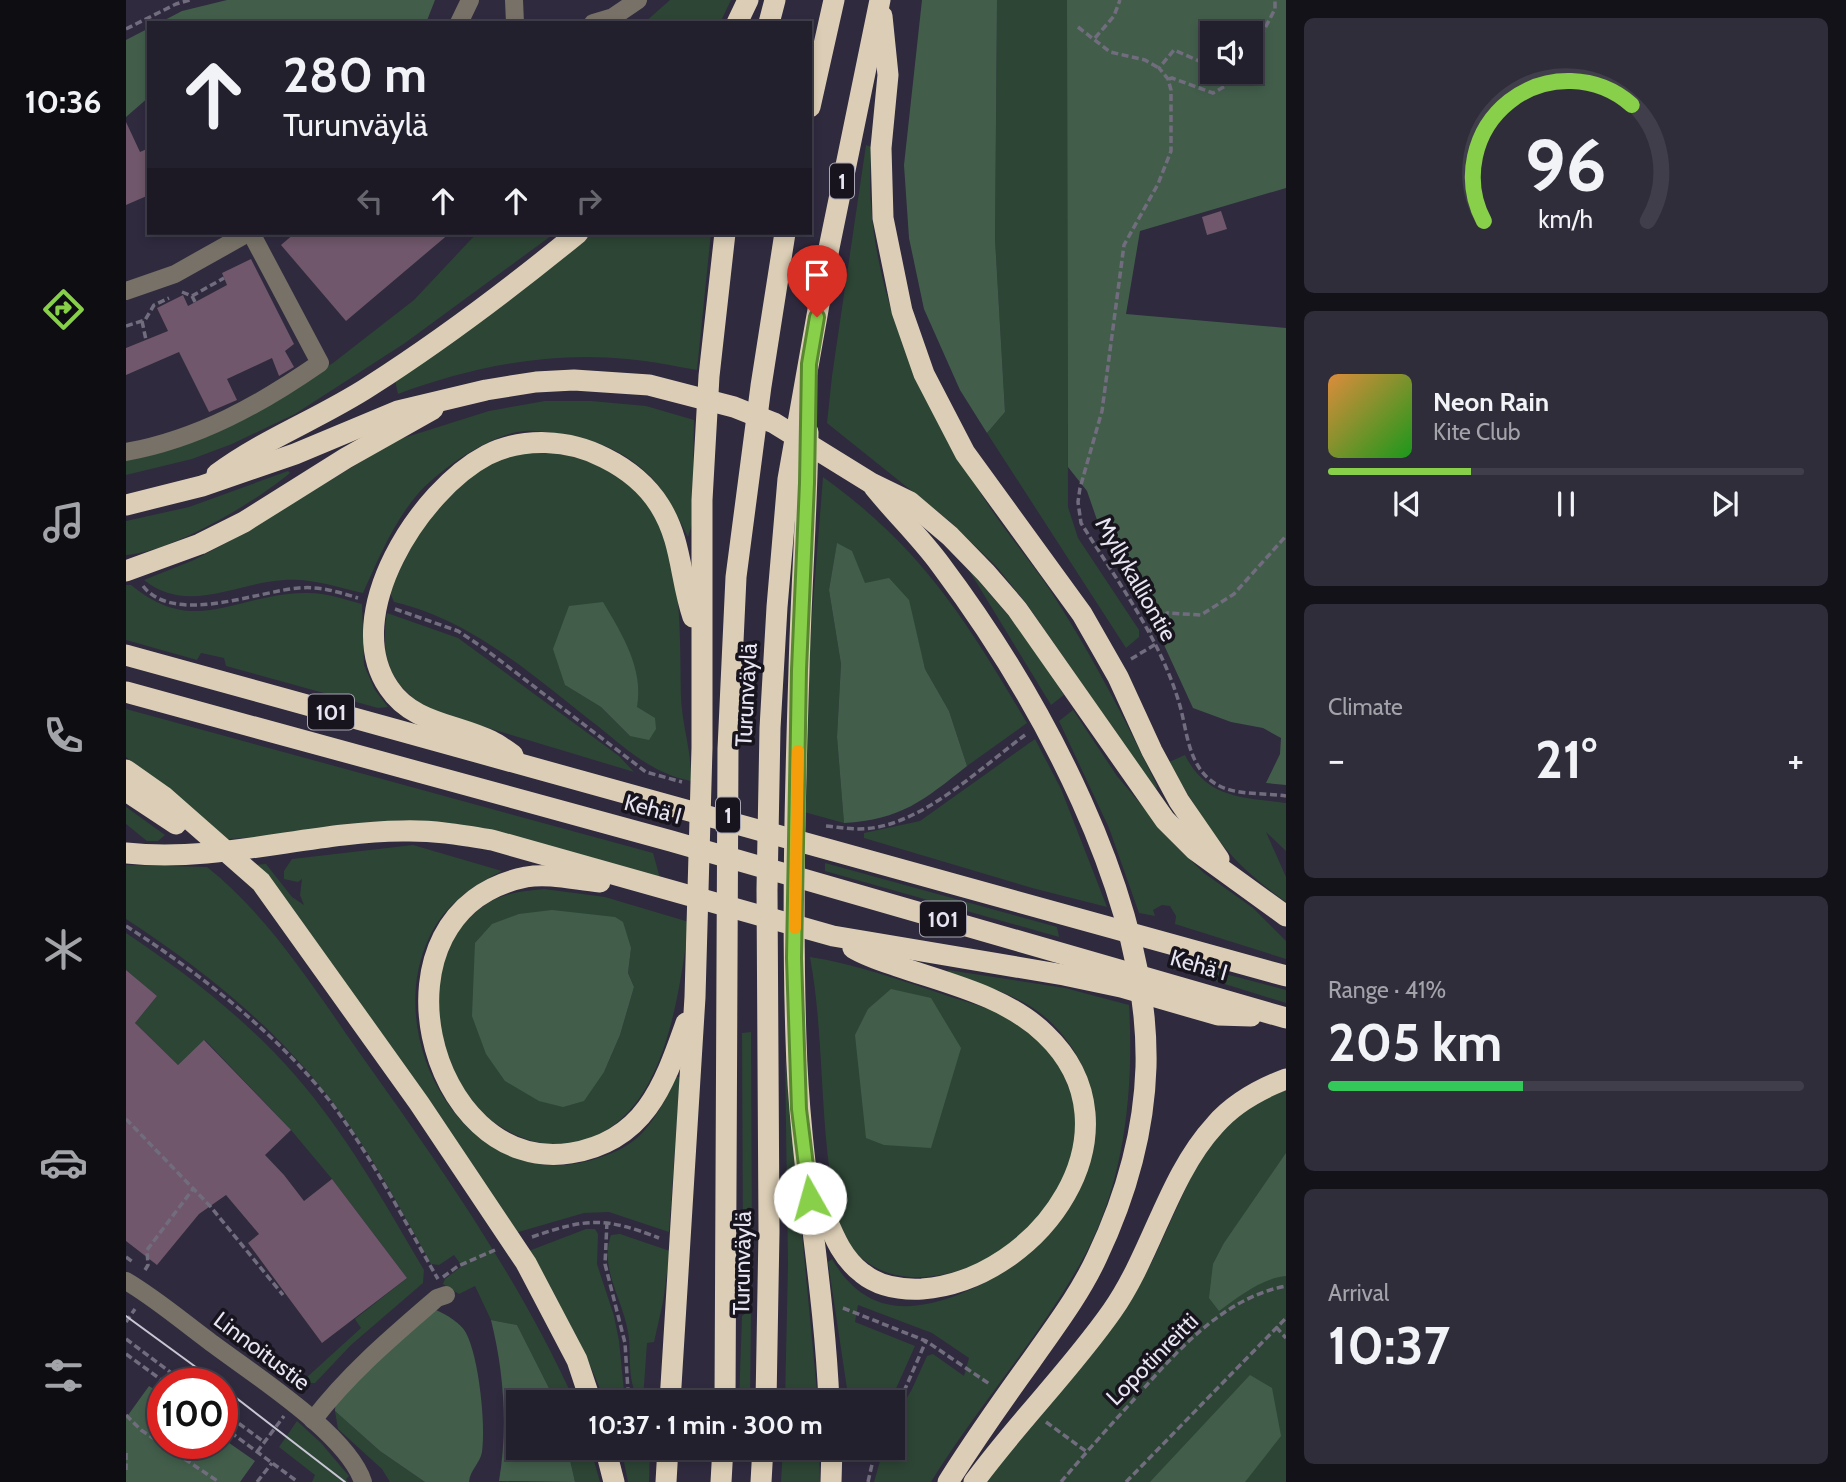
<!DOCTYPE html>
<meta charset="utf-8">
<style>
:root{--surface:#23202e;--page:#2f2d3a;--text:#f1f3f6;--muted:#a3a3aa;--line:#403e4a;--accent:#88cf4a}
body{margin:0;font-family:Cabin,sans-serif;background:var(--page);color:var(--text);height:100vh;display:flex;flex-direction:column;font-size:26px;white-space:nowrap}
*{box-sizing:border-box;margin:0}
p{font-size:23px;color:var(--muted)}
.icon{flex:none;width:38px;height:38px;fill:none;stroke:currentColor;stroke-width:2;stroke-linecap:round;stroke-linejoin:round}
.map{position:relative;flex:1;overflow:hidden}
.sheet{display:flex;flex-direction:column;gap:18px;padding:18px;background:#131219;width:560px}
.sheet>*{flex:none}
.hud{position:absolute;left:21px;top:21px;width:665px;height:214px;border-radius:0px;box-shadow:0 4px 10px #0003,0 0 0 2px var(--line);background:#23202e;color:var(--text);overflow:hidden}
.buttons{position:absolute;left:1074px;top:21px;display:grid;gap:14px}
.buttons a{display:grid;place-items:center;width:63px;height:63px;border-radius:0px;background:var(--surface);box-shadow:0 4px 10px #0003,0 0 0 2px var(--line);font-size:35px}
.speed{position:absolute;left:21px;top:1368px;display:flex;gap:14px;font-size:35px;font-weight:700;text-align:center}
.speed>*{display:grid;place-content:center;width:91px;height:91px;border-radius:50%;background:var(--surface);box-shadow:0 4px 10px #0003,0 0 0 2px var(--line);line-height:1}
.speed .limit{border:10px solid #d22;background:#fff;color:#111}
.pin{position:absolute;display:grid;place-items:center;width:60px;height:60px;color:#fff;margin:-72px -30px;border-radius:50% 50% 50% 0;rotate:-45deg;box-shadow:0 0 7px #0007}
.pin .icon{rotate:45deg}
.me{position:absolute;width:77px;margin:-38px;rotate:353deg;stroke-linejoin:round;filter:drop-shadow(0 0 5px #0008)}
.turn{display:flex;align-items:center;gap:24px;height:147px;padding:0 21px;font-size:32px}
.turn .icon{width:91px;height:91px;stroke-width:2.5}
.turn b{display:block;font-size:49px;line-height:60px}
.lanes{display:flex;align-items:center;height:66px;padding:0 21px;background:#0003;justify-content:center;gap:35px;direction:ltr}
.lanes .off{opacity:.35}
.big{font-size:52px;font-weight:800;line-height:1.1}
.sheet .tile{flex:1;display:flex;flex-direction:column;justify-content:center;gap:10px;min-width:0;padding:0 24px;border-radius:10px;background:var(--page)}
.sheet .dial{align-items:center;gap:0}
.dial svg{height:182px;overflow:visible;fill:none;stroke:var(--line);stroke-width:7;stroke-linecap:round;text-anchor:middle}
.dial text{fill:var(--text);stroke:none}
.song{display:flex;align-items:center;gap:21px}
.cover{width:84px;height:84px;border-radius:10px;background:linear-gradient(135deg,hsl(30 70% 55%),hsl(120 70% 35%))}
.played{height:7px;border-radius:4px;background:linear-gradient(90deg,var(--accent) 30%,var(--line) 30%)}
.keys{display:flex;justify-content:space-around;direction:ltr}
.heat{display:flex;justify-content:space-between;align-items:center;font-size:38px;direction:ltr}
.charge{height:10px;border-radius:5px;background:linear-gradient(90deg,#34c759 41%,var(--line) 0)}
.trip{position:absolute;left:380px;top:1390px;width:399px;height:70px;border-radius:0px;background:var(--surface);box-shadow:0 4px 10px #0003,0 0 0 2px var(--line);font-weight:800;line-height:70px;text-align:center}
main{display:flex;flex:1;min-height:0}
.tab-bar{display:flex;flex-direction:column;width:126px;justify-content:space-around;align-items:center;background:#0e0d12;color:var(--muted)}
.tab-bar .icon{width:49px;height:49px}
.tab-bar .selected{color:var(--accent)}
.tab-bar b{font-size:32px;color:var(--text)}
.map>svg:first-child{display:block}
.green{fill:#2d4535;fill-rule:evenodd}
.forest{fill:#425e4b;fill-rule:evenodd}
.building{fill:#70576b}
.lines{fill:none;stroke-linecap:round;stroke-linejoin:round}
.path{stroke:#716d7e;stroke-width:3.5;stroke-dasharray:7 3.5;stroke-linecap:butt}
.minor{stroke:#777167;stroke-width:18}
.highway{stroke:#dcceb6;stroke-width:21}
.tram{stroke:#c8c5d4;stroke-width:2}
.route-casing{stroke:#588730;stroke-width:18}
.route{stroke:#88cf4a;stroke-width:12}
.slow{stroke:#f59e0b;stroke-width:12}
.labels{text-anchor:middle;dominant-baseline:central;stroke-width:7;stroke-linejoin:round;paint-order:stroke}
.shield{fill:#17141d;stroke:#a9a6b3;stroke-width:2}
.shield-label{font-size:21px;font-weight:bold;fill:#e8e5f3}
.street-label{font-size:23px;fill:#e8e5f3;stroke:#17141d}
</style>
<main>
<nav class="tab-bar">
<b>10:36</b>
<svg class="icon selected" aria-label="directions" viewBox="0 0 24 24"><path d="M12 3l9 9-9 9-9-9zM9 14v-3h6M13 9l2 2-2 2"/></svg>
<svg class="icon" aria-label="music" viewBox="0 0 24 24"><path d="M9 18V5l10-2v13"/><circle cx="6" cy="18" r="3"/><circle cx="16" cy="16" r="3"/></svg>
<svg class="icon" aria-label="phone" viewBox="0 0 24 24"><path d="M5 4h4l2 5-3 2q2 4 5 5l2-3 5 2v4C11 20 4 13 5 4z"/></svg>
<svg class="icon" aria-label="climate" viewBox="0 0 24 24"><path d="M12 3v18M4 7l16 10M4 17L20 7"/></svg>
<svg class="icon" aria-label="car" viewBox="0 0 24 24"><path d="M5 17H2v-5l4-1 3-4h7l3 4 3 1v5h-3M9 17h6M6 11h13"/><circle cx="7" cy="17" r="2"/><circle cx="17" cy="17" r="2"/></svg>
<svg class="icon" aria-label="filters" viewBox="0 0 24 24"><path d="M4 7h16M4 17h16"/><circle cx="9" cy="7" r="2"/><circle cx="15" cy="17" r="2"/></svg>
</nav>
<div class="map">
<svg width="1160" height="1482" viewBox="0 0 1160 1482">
<rect width="100%" height="100%" fill="#2f2a3e"/>
<g class="green">
<path d="M544 0H605L594 23H518Z"/>
<path d="M871 0H941L942 507 952 538 1013 630V637L1000 648 861 433 879 412 869 239Z"/>
<path d="M740 145 745 147C745 166 743 186 745 205 753 314 801 410 859 500 879 531 903 559 924 590 965 653 999 719 1031 786L1030 791 900 603 870 566 822 520 701 423 706 376Z"/>
<path d="M351 233H429L279 343 169 414 106 444 66 459 0 475V456L102 426 207 363 288 300Z"/>
<path d="M466 233H585L571 370C548 366 525 361 501 359 424 351 344 367 272 394L269 380 426 267Z"/>
<path d="M419 401H465L520 406 568 420 566 524 562 537C551 516 542 496 526 478 498 449 464 437 426 433 418 432 408 430 399 431 366 433 312 470 291 495 267 523 252 560 237 593 211 587 184 578 158 580 109 583 62 615 18 580L68 560 104 541 271 440 363 411Z"/>
<path d="M413 451C561 466 553 581 555 697 556 726 566 752 565 781 528 774 501 750 473 727 409 678 349 621 268 602L264 593C283 544 314 492 361 466 377 457 396 454 413 451ZM439 685 511 707 504 736 475 707Z"/>
<path d="M162 471 164 473C128 503 46 552 0 555V521L63 507Z"/>
<path d="M697 477C796 548 840 620 901 723L841 766 823 711 799 669 782 600 739 584 726 552 711 544 703 590 715 664 711 737 718 823 678 812 684 642Z"/>
<path d="M841 567 897 633 938 695 925 705Z"/>
<path d="M0 585H5C69 638 109 594 178 593 198 592 218 599 236 604L238 665 249 690 262 707 252 708 100 666 98 658 75 653 71 660 0 640Z"/>
<path d="M261 613 332 638 493 756 508 772 309 712C266 689 253 661 261 613Z"/>
<path d="M0 709 527 853 534 878 397 840 160 835 102 839 0 757Z"/>
<path d="M947 710 991 776 1049 845 1078 873 1127 908 1160 941V959L1049 924 1050 916 1044 906 1036 905 1027 910 1029 916 1013 913 983 828 933 721Z"/>
<path d="M909 739 935 789 981 907 906 888 738 838V833L794 821Z"/>
<path d="M1059 755C1081 799 1116 797 1160 803V851L1140 832 1160 877V902C1099 859 1079 825 1043 762Z"/>
<path d="M0 807 39 835 32 841H21L0 824Z"/>
<path d="M287 845 376 871C345 887 318 905 303 938 254 1041 343 1196 466 1160 485 1154 504 1147 517 1132 531 1117 541 1096 550 1077H554L543 1232 483 1212 458 1213 389 1233 127 865 140 864 166 897 178 905 174 895 176 879 172 882 158 879V871L166 859Z"/>
<path d="M699 863 931 927 933 937 699 871Z"/>
<path d="M0 865 81 867C144 917 189 990 235 1055 314 1166 393 1278 449 1402H430L391 1325 365 1320 349 1286 333 1294 317 1284 319 1279 336 1266 328 1255 313 1265 305 1264C279 1217 254 1169 223 1125 165 1040 86 975 0 919Z"/>
<path d="M418 889 479 897 563 922C552 1001 537 1139 434 1144 402 1146 366 1126 346 1102 300 1048 296 943 362 903 378 893 398 891 418 889ZM505 947 502 973 508 987 494 1035 478 1072Z"/>
<path d="M0 933C60 973 120 1019 168 1074 220 1133 258 1202 298 1270L297 1283 225 1345 189 1383H183L179 1379 235 1328 229 1319 281 1278 206 1179 165 1130 79 1040 52 1065 9 1023 31 996 0 970Z"/>
<path d="M684 957C730 964 777 981 822 996 850 1005 880 1012 904 1031 923 1045 935 1065 942 1086 946 1097 953 1111 953 1122 952 1157 926 1206 901 1230 853 1278 752 1306 715 1231 707 1214 707 1192 704 1174 694 1102 697 1028 684 957Z"/>
<path d="M822 970 939 988 1003 1005C1008 1088 999 1179 960 1253 916 1335 853 1404 805 1482H748L758 1447H766L767 1422 786 1389 801 1356 807 1354 838 1376 843 1358 806 1333 732 1305 729 1322 789 1346 764 1402H723L702 1262 706 1259C737 1312 780 1315 834 1294 917 1261 987 1184 964 1089 956 1056 935 1027 907 1008 882 992 851 983 823 973Z"/>
<path d="M1084 970 1160 990V1003L1086 980Z"/>
<path d="M625 1032 626 1249 617 1248 616 1033Z"/>
<path d="M659 1056 692 1402H659L662 1264Z"/>
<path d="M1160 1090V1482H857L1004 1301 1027 1260 1069 1168 1094 1132 1119 1108Z"/>
<path d="M460 1229H469L472 1234 471 1264 488 1316 493 1341 498 1391 502 1402H479C460 1349 431 1299 400 1252Z"/>
<path d="M494 1234 544 1251 537 1302 528 1342 521 1343 517 1399C499 1392 506 1349 502 1332 497 1300 473 1268 485 1235Z"/>
<path d="M625 1309 624 1402H613L616 1316Z"/>
<path d="M209 1411 254 1451 299 1482H264L256 1469 212 1429Z"/>
<path d="M171 1421 195 1443 223 1476 220 1479 222 1482H186L189 1475 153 1447Z"/>
<path d="M441 1447H464L474 1482H449Z"/>
<path d="M495 1447H524L523 1482H502Z"/>
<path d="M657 1447H693L694 1482H655Z"/>
</g>
<g class="forest">
<path d="M101 0H309L300 23H33L56 11Z"/>
<path d="M796 0H871L869 239 879 412 861 433 834 390 798 309 783 238 778 165Z"/>
<path d="M941 0H1160V188L1014 231 1000 314 1160 328V785L1140 783 1154 754 1155 738 1137 728 1105 722 1067 708 1016 597 979 543 961 491 942 467ZM1087 33H1125V72H1087Z"/>
<path d="M23 28V97L0 117V40Z"/>
<path d="M711 543 726 551 739 583 763 578 783 600 799 669 823 711 841 766C798 800 775 820 718 823L711 737 715 664 703 590Z"/>
<path d="M477 602C496 634 518 669 511 707L529 718 530 729 523 740 504 736 475 707 439 685 427 649 443 606Z"/>
<path d="M426 910 489 917 497 922 505 948 502 973 508 987 494 1035 478 1072 458 1101 437 1107 413 1101 379 1081 360 1054 346 1016 349 943 366 924 393 914Z"/>
<path d="M765 989 805 998 835 1048 805 1148 758 1145 740 1138 729 1035 742 1009Z"/>
<path d="M1160 1153V1276C1136 1278 1112 1297 1093 1311L1083 1298 1087 1264 1098 1243Z"/>
<path d="M310 1310C321 1315 335 1323 340 1333 353 1357 360 1426 356 1452 354 1463 344 1470 343 1482H299L254 1451 209 1411 210 1396Z"/>
<path d="M365 1320 391 1325 430 1402H392V1447H441L449 1482 373 1481C382 1428 378 1372 365 1320Z"/>
<path d="M1124 1375 1146 1388 1155 1436 1119 1482H1024Z"/>
<path d="M23 1386 37 1395V1444H96V1438L129 1461 114 1482H0V1418Z"/>
</g>
<g class="building">
<path d="M0 122 14 152 23 148V195L0 205Z"/>
<path d="M1095 211 1101 229 1081 235 1076 217Z"/>
<path d="M169 233H324L220 321 155 245Z"/>
<path d="M125 259 168 344 159 351 168 367 153 376 146 358 101 379 111 400 83 412 53 352 0 375V348L42 331 31 308 57 295 62 306 101 285 96 273Z"/>
<path d="M0 970 31 996 9 1023 52 1065 78 1040 165 1130 139 1155 158 1175 178 1201 206 1179 281 1278 196 1343 122 1243 133 1234 100 1195 73 1214 31 1265 0 1241Z"/>
</g>
<g class="lines">
<g class="path">
<path d="M952 27 984 52 1019 60 1033 68"/>
<path d="M0 29 50 4 64 0"/>
<path d="M969 38 988 16 994 0"/>
<path d="M1125 55 1149 9V0"/>
<path d="M1087 63 1073 61 1048 50 1033 68 1042 79 1045 90V151L1032 184 998 245 976 411 954 488 952 502 955 523C991 581 1035 639 1054 706 1061 731 1062 761 1083 779 1103 797 1135 792 1160 796"/>
<path d="M1043 79 1046 78 1087 93 1101 85 1106 72"/>
<path d="M56 292 66 296 98 278"/>
<path d="M66 296 69 302"/>
<path d="M16 321 20 340"/>
<path d="M0 326 19 320 28 305 43 298"/>
<path d="M17 586C48 626 132 591 173 588 194 586 212 592 232 598"/>
<path d="M269 609 332 631 359 649 520 772 556 782"/>
<path d="M1023 632 1041 613 1075 615 1108 594 1160 536"/>
<path d="M1005 659 1030 644"/>
<path d="M700 826C711 827 722 829 733 829 792 829 853 769 899 735"/>
<path d="M0 926C72 972 150 1033 203 1100 245 1155 277 1219 312 1279"/>
<path d="M0 1119 84 1206 157 1295"/>
<path d="M481 1222 479 1264 499 1343 502 1391 511 1402"/>
<path d="M406 1237C461 1218 479 1217 533 1238"/>
<path d="M0 1257 8 1263"/>
<path d="M19 1270 22 1265 21 1250 67 1189"/>
<path d="M317 1277 332 1266 369 1250"/>
<path d="M717 1308 800 1341 865 1385"/>
<path d="M0 1322 9 1309"/>
<path d="M1150 1327 1160 1338"/>
<path d="M0 1339 60 1384"/>
<path d="M0 1354 41 1384"/>
<path d="M766 1409 779 1389 800 1341"/>
<path d="M96 1411 138 1442"/>
<path d="M0 1415 15 1430 93 1482"/>
<path d="M920 1422 961 1452"/>
<path d="M96 1426 172 1482"/>
<path d="M131 1452 158 1416"/>
<path d="M0 1453V1470"/>
<path d="M131 1482 146 1463"/>
<path d="M742 1482 750 1447"/>
<path d="M935 1482C957 1456 980 1430 1003 1405 1046 1357 1093 1299 1160 1286"/>
<path d="M1000 1482 1160 1318"/>
</g>
<g class="minor">
<path d="M388 0 389 23"/>
<path d="M333 23 344 0"/>
<path d="M467 23 487 17 512 0"/>
<path d="M0 291 49 274 122 233"/>
<path d="M0 452C72 439 135 404 194 363L125 233"/>
<path d="M0 1281C29 1298 56 1321 83 1341 125 1373 221 1433 237 1482"/>
<path d="M187 1420C223 1373 267 1336 311 1298L320 1295"/>
</g>
<g class="highway">
<path d="M756 16 762 75 755 148 757 218 776 311 798 374 839 453 956 614 992 677 1026 751 1053 801 1093 859"/>
<path d="M611 23 622 0"/>
<path d="M643 23 649 0"/>
<path d="M684 107 708 0"/>
<path d="M682 432C681 512 675 591 673 670 669 793 666 917 670 1039 673 1161 698 1280 703 1402"/>
<path d="M91 474C138 439 195 418 244 386 316 340 386 287 452 233"/>
<path d="M748 487C769 513 794 537 814 564 913 696 1024 897 1020 1067 1018 1133 999 1198 971 1257 954 1294 928 1328 905 1361 876 1401 848 1441 822 1482"/>
<path d="M0 505 76 486 169 454 272 411 360 390 410 382 448 380 523 385 608 407 648 423 745 483 784 502 824 536 860 573 891 609 1039 820 1069 850 1160 916"/>
<path d="M0 571 74 544 118 522 220 458 307 409"/>
<path d="M0 655 1160 976"/>
<path d="M0 692 545 841 1160 1018"/>
<path d="M387 755C380 750 373 745 365 741 330 724 286 723 263 688 213 615 294 490 361 455 397 437 443 439 479 458 501 469 521 485 534 506 556 541 554 579 567 617"/>
<path d="M0 770 37 796 135 882 293 1103 400 1263 451 1360 465 1402"/>
<path d="M0 791 50 824"/>
<path d="M0 853C94 863 183 832 276 831 307 830 336 835 366 840L707 936 938 975 995 987 1092 1015 1125 1016"/>
<path d="M474 882C450 880 424 873 400 877 235 910 300 1176 445 1153 519 1141 538 1085 560 1023"/>
<path d="M691 1197C704 1224 711 1254 736 1273 752 1286 775 1290 796 1289 914 1280 1020 1130 919 1034 880 996 820 983 771 966 756 961 740 956 727 948"/>
<path d="M544 1402 569 997 576 748V500L583 376 599 233"/>
<path d="M599 1402 602 749 610 577 635 386 659 233"/>
<path d="M640 1402 643 1231 641 890 644 728 651 607 662 479 703 248 754 0"/>
<path d="M479 1447 488 1482"/>
<path d="M540 1482 542 1447"/>
<path d="M595 1482 597 1447"/>
<path d="M635 1482 637 1447"/>
<path d="M705 1482 706 1447"/>
<path d="M848 1482C891 1423 944 1371 986 1311 1026 1254 1042 1176 1089 1125 1107 1104 1134 1089 1160 1079"/>
</g>
<g class="tram">
<path d="M0 1316 93 1384"/>
<path d="M96 1387 219 1482"/>
</g>
</g>
<g class="lines">
<g class="route-casing">
<path id="route" d="M684 1198 673 1109 668 958 673 670 681 483 683 364 691 317"/>
</g>
<use href="#route" class="route"/>
<path class="slow" d="M669 928 672 751"/>
</g>
<g class="labels">
<g class="shield">
<rect x="704" y="163.5" width="24" height="35" rx="5"/>
<rect x="182" y="694.5" width="46" height="35" rx="5"/>
<rect x="590" y="797.5" width="24" height="35" rx="5"/>
<rect x="794" y="901.5" width="46" height="35" rx="5"/>
</g>
<g class="shield-label">
<text x="716" y="181">1</text>
<text x="205" y="712">101</text>
<text x="602" y="815">1</text>
<text x="817" y="919">101</text>
</g>
<g class="street-label">
<text transform="translate(1010 579) rotate(60)">Myllykalliontie</text>
<text transform="translate(620 695) rotate(-87)">Turunväylä</text>
<text transform="translate(527 809) rotate(15)">Kehä I</text>
<text transform="translate(1073 965) rotate(16)">Kehä I</text>
<text transform="translate(616 1263) rotate(-89)">Turunväylä</text>
<text transform="translate(136 1351) rotate(37)">Linnoitustie</text>
<text transform="translate(1026 1359) rotate(-45)">Lopotinreitti</text>
</g>
</g>
</svg>
<div class="buttons">
<a><svg class="icon" aria-label="sound" viewBox="0 0 24 24"><path d="M4 9h4l5-4v14l-5-4H4zM17 9q2 3 0 6"/></svg></a>
</div>
<div class="speed"><div class="limit">100</div></div>
<div class="pin" style="left:691px;top:317px;background:#d93025"><svg class="icon" aria-label="arrive" viewBox="0 0 24 24"><path d="M6 21V4h12l-3 4 3 4H6"/></svg></div>
<svg class="me" style="left:684px;top:1198px" viewBox="-20 -20 40 40"><circle r="19" fill="#fff"/><path d="M0-13L10 11 0 6-10 11z" fill="#88cf4a"/></svg>
<div class="trip">10:37 · 1 min · 300 m</div>
<div class="hud">
<div class="turn"><svg class="icon" aria-label="ahead" viewBox="0 0 24 24"><path d="M12 20V5M6 11l6-6 6 6"/></svg><div><b>280 m</b>Turunväylä</div></div>
<div class="lanes"><svg class="icon off" aria-label="left" viewBox="0 0 24 24"><path d="M17 20v-9H6M10 6l-5 5 5 5"/></svg><svg class="icon" aria-label="ahead" viewBox="0 0 24 24"><path d="M12 20V5M6 11l6-6 6 6"/></svg><svg class="icon" aria-label="ahead" viewBox="0 0 24 24"><path d="M12 20V5M6 11l6-6 6 6"/></svg><svg class="icon off" aria-label="right" viewBox="0 0 24 24"><path d="M7 20v-9h11M14 6l5 5-5 5"/></svg></div>
</div>
</div>
<section class="sheet">
<div class="tile dial"><svg viewBox="0 0 100 80">
<path d="M14 69A42 42 0 1 1 86 69"/>
<path d="M14 69A42 42 0 0 1 79 18" stroke="#88cf4a"/>
<text x="50" y="56" font-size="32" font-weight="700">96</text>
<text x="50" y="72" font-size="11">km/h</text>
</svg></div>
<div class="tile">
<div class="song"><i class="cover"></i><div><b>Neon Rain</b><p>Kite Club</p></div></div>
<div class="played"></div>
<div class="keys"><svg class="icon" aria-label="previous" viewBox="0 0 24 24"><path d="M18 5L8 12l10 7zM5 5v14"/></svg><svg class="icon" aria-label="pause" viewBox="0 0 24 24"><path d="M8 5v14M16 5v14"/></svg><svg class="icon" aria-label="next" viewBox="0 0 24 24"><path d="M6 5l10 7-10 7zM19 5v14"/></svg></div>
</div>
<div class="tile"><p>Climate</p>
<div class="heat"><a>−</a><b class="big">21°</b><a>+</a></div>
</div>
<div class="tile"><p>Range · 41%</p><b class="big">205 km</b><div class="charge"></div></div>
<div class="tile"><p>Arrival</p><b class="big">10:37</b></div>
</section>
</main>
